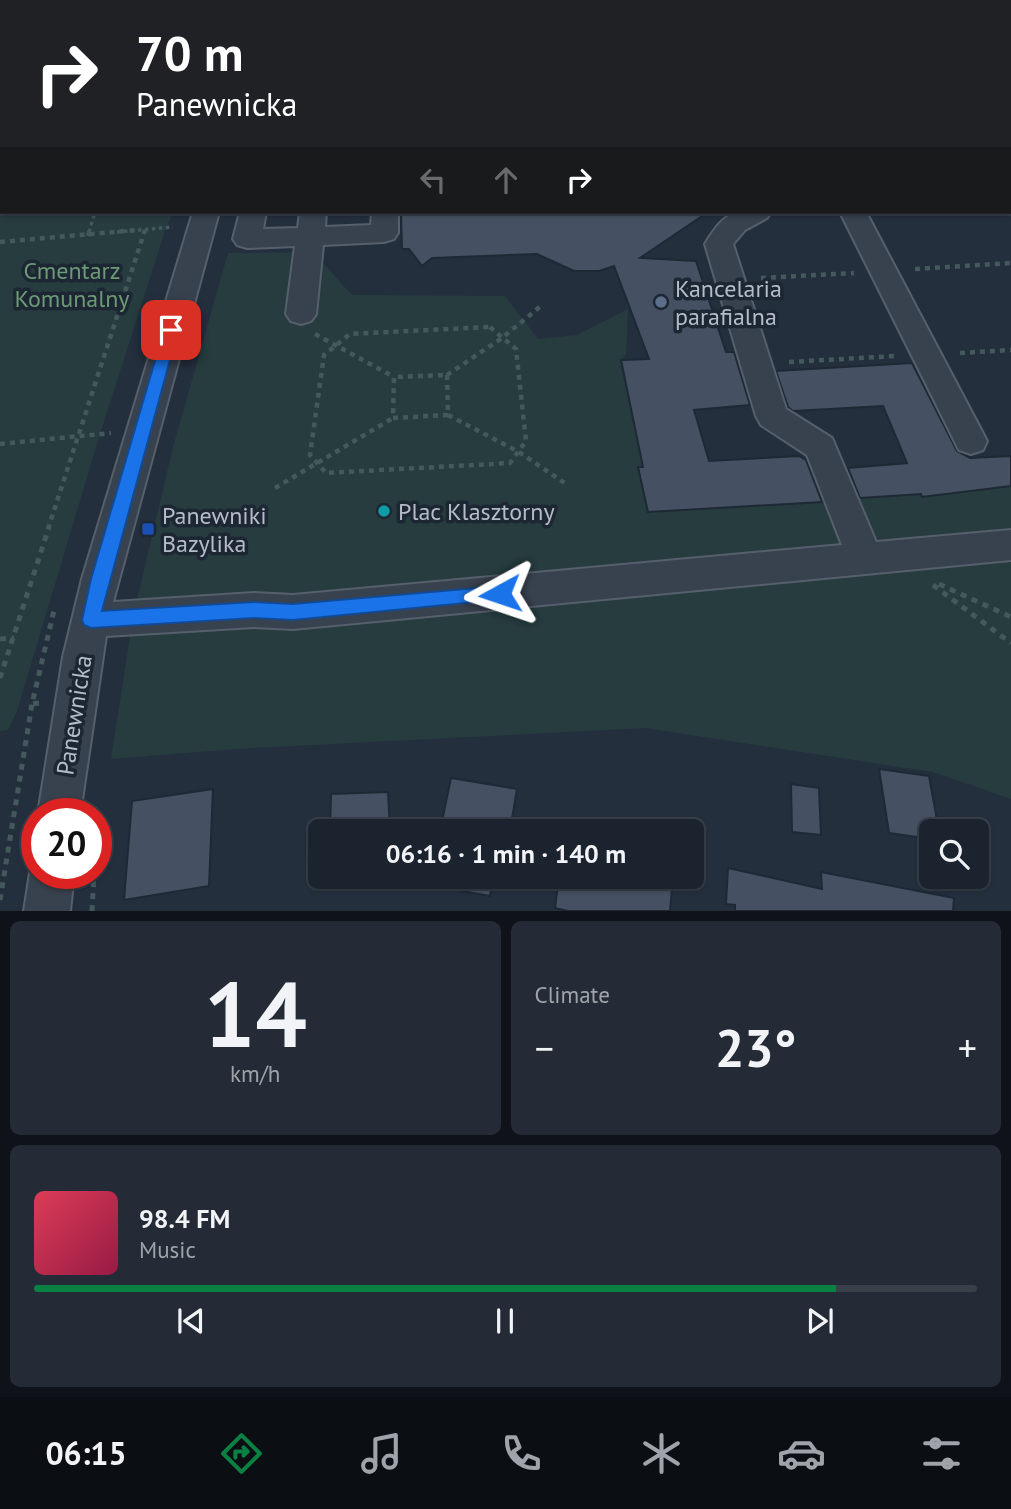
<!DOCTYPE html>
<meta charset="utf-8">
<style>
:root{--surface:#1b232e;--page:#242b36;--text:#f1f3f6;--muted:#a0a4aa;--line:#39404a;--accent:#0b8043}
body{margin:0;font-family:"PT Sans",sans-serif;background:var(--page);color:var(--text);height:100vh;display:flex;flex-direction:column;font-size:26px;white-space:nowrap}
*{box-sizing:border-box;margin:0}
p{font-size:23px;color:var(--muted)}
.icon{flex:none;width:38px;height:38px;fill:none;stroke:currentColor;stroke-width:2;stroke-linecap:round;stroke-linejoin:round}
.map{position:relative;height:911px;overflow:hidden}
.sheet{display:flex;flex-direction:column;gap:10px;padding:10px;background:#0f1319;flex:1}
.sheet>*{flex:none}
.guide{position:absolute;left:0px;top:0px;width:1012px;height:214px;box-shadow:0 2px 5px #0004,0 0 0 2px var(--line);background:#202124;color:#fff;overflow:hidden}
.buttons{position:absolute;left:919px;top:819px;display:grid;gap:14px}
.buttons a{display:grid;place-items:center;width:70px;height:70px;border-radius:10px;background:var(--surface);box-shadow:0 2px 5px #0004,0 0 0 2px var(--line);font-size:35px}
.speed{position:absolute;left:21px;top:798px;display:flex;gap:14px;font-size:35px;font-weight:700;text-align:center}
.speed>*{display:grid;place-content:center;width:91px;height:91px;border-radius:50%;background:var(--surface);box-shadow:0 2px 5px #0004,0 0 0 2px var(--line);line-height:1}
.speed .limit{border:10px solid #d22;background:#fff;color:#111}
.pin{position:absolute;display:grid;place-items:center;width:60px;height:60px;color:#fff;margin:-30px;border-radius:14px;box-shadow:0 4px 10px #0006}
.me{position:absolute;width:77px;margin:-38px;rotate:265deg;stroke-linejoin:round;filter:drop-shadow(0 0 5px #0008)}
.turn{display:flex;align-items:center;gap:24px;height:147px;padding:0 21px;font-size:32px}
.turn .icon{width:91px;height:91px;stroke-width:2.5}
.turn b{display:block;font-size:49px;line-height:60px}
.lanes{display:flex;align-items:center;height:66px;padding:0 21px;background:#0003;justify-content:center;gap:35px;direction:ltr}
.lanes .off{opacity:.35}
.big{font-size:52px;font-weight:800;line-height:1.1}
.sheet .widget{flex:1;display:flex;flex-direction:column;justify-content:center;gap:10px;min-width:0;padding:0 24px;border-radius:10px;background:var(--page)}
.sheet .dial{align-items:center;gap:0}
.dial b{font-size:91px;line-height:1}
.song{display:flex;align-items:center;gap:21px}
.cover{width:84px;height:84px;border-radius:10px;background:linear-gradient(135deg,hsl(350 70% 55%),hsl(340 70% 35%))}
.played{height:7px;border-radius:4px;background:linear-gradient(90deg,var(--accent) 85%,var(--line) 85%)}
.keys{display:flex;justify-content:space-around;direction:ltr}
.heat{display:flex;justify-content:space-between;align-items:center;font-size:38px;direction:ltr}
.sheet .tiles{flex:1;display:grid;gap:10px;grid-template-columns:1fr 1fr}
.widget:last-child{grid-column:span 2}
.trip{position:absolute;left:308px;top:819px;width:396px;height:70px;border-radius:10px;background:var(--surface);box-shadow:0 2px 5px #0004,0 0 0 2px var(--line);font-weight:800;line-height:70px;text-align:center}
.menu{display:flex;height:112px;justify-content:space-around;align-items:center;background:#0b0e12;color:var(--muted)}
.menu .icon{width:49px;height:49px}
.menu .on{color:var(--accent)}
.menu b{font-size:32px;color:var(--text)}
.map>svg:first-child{display:block}
.green{fill:#263c3f}
.building{fill:#455162;stroke:#1f2835;stroke-width:2}
.lines{fill:none;stroke-linecap:round;stroke-linejoin:round}
.minor-casing{stroke:#565f6c;stroke-width:4}
.path-far2{stroke:#44595c;stroke-width:3.5;stroke-dasharray:3.5 3.5;stroke-linecap:butt}
.path-far1{stroke:#44595c;stroke-width:4.5;stroke-dasharray:5 5;stroke-linecap:butt}
.path{stroke:#44595c;stroke-width:5;stroke-dasharray:6 6;stroke-linecap:butt}
.minor{fill:#38414e;fill-rule:evenodd}
.route{fill:#1a73e8;stroke:#114b97;stroke-width:2}
.service-dot{fill:#5c6f8a;stroke:#1d2633;stroke-width:2.5}
.culture-dot{fill:#0f9aa8;stroke:#1d2633;stroke-width:2.5}
.transit-dot{fill:#1a4fb4;stroke:#1d2633;stroke-width:2.5}
.labels{text-anchor:middle;dominant-baseline:central;stroke-width:7;stroke-linejoin:round;paint-order:stroke}
.park-label{font-size:24px;fill:#6b9a76;stroke:#1d2633}
.poi-label{font-size:24px;fill:#b4bcc9;stroke:#1d2633;text-anchor:start}
.street-label{font-size:24px;fill:#b4bcc9;stroke:#1d2633}
</style>
<div class="map">
<svg width="1011" height="911" viewBox="0 0 1011 911">
<rect width="100%" height="100%" fill="#242f3e"/>
<g class="green">
<path d="M776 0H1011V142L1010 2Z"/>
<path d="M0 56 2 212H173L166 228 100 434 17 711 8 730 0 731Z"/>
<path d="M313 252 352 295 505 296 538 339 577 335 628 309 626 354 621 361 643 467 639 468 649 512 921 494 923 497 1011 486V799L933 772 645 728 236 749 111 759 133 617 173 447 228 253Z"/>
</g>
<g class="building">
<path d="M401 212H708L640 258 696 261 726 352H734L750 405 694 410 709 461 799 456 806 460 822 502 648 512 638 467H643L621 360 649 359 614 266 599 271H574L537 254 432 258 422 266 409 249H402Z"/>
<path d="M912 363 957 451 970 458 1011 456V486L922 497 921 494 860 498 848 468 907 463 883 406 793 411 788 407 776 371Z"/>
<path d="M879 769 929 776 939 831H931V839L889 833Z"/>
<path d="M451 778 517 789 510 831H440Z"/>
<path d="M791 784 819 788 821 835 792 832Z"/>
<path d="M213 789 209 886 124 900 132 801Z"/>
<path d="M388 792 390 831H327H330L331 794Z"/>
<path d="M320 832V877H323L307 878 306 834Z"/>
<path d="M728 868 822 889 821 872 954 898 953 911H735V905L726 904Z"/>
<path d="M430 877H493L490 896 429 885Z"/>
<path d="M559 877H673L670 911H568L555 908Z"/>
</g>
<g class="lines">
<g class="minor-casing">
<g id="minor">
<path d="M230 0H252L229 2Z"/>
<path d="M339 0H361L338 2Z"/>
<rect x="0" y="43" width="2" height="14"/>
<rect x="1010" y="155" width="1" height="16"/>
<path d="M193 212H219L113 602 254 593 293 595 842 545 807 455 761 425 756 416 705 244C726 210 733 210 771 212L767 218 745 230 733 244 786 409 832 438 876 542 1011 530V560L293 629 254 627 106 636 80 814H38L63 657 82 579Z"/>
<path d="M240 212H266L263 229 298 228 300 212H326L325 227 371 225 372 212H398V233L394 239 384 242 323 245 316 314 311 321 301 324 291 321 286 314 295 246 247 248 237 245 233 239Z"/>
<path d="M840 212H866L987 441 983 450 971 454 959 450Z"/>
<path d="M36 857 37 873H74L70 911H24L30 873Z"/>
</g>
</g>
<g class="path-far2">
<path d="M892 2 894 0"/>
<path d="M0 206 2 201"/>
<path d="M89 232 95 212"/>
<path d="M117 232 173 227"/>
</g>
<g class="path-far1">
<path d="M88 236 90 230"/>
<path d="M0 242 137 230"/>
<path d="M915 269 1011 263"/>
<path d="M761 278 854 273"/>
<path d="M490 327 516 349 526 441 510 463 326 473 310 455 324 355 350 334Z"/>
<path d="M315 334 394 377"/>
<path d="M960 353 1011 350"/>
<path d="M789 362 895 356"/>
<path d="M447 375 448 415 393 418 394 377Z"/>
<path d="M447 375 502 338 541 306"/>
<path d="M448 415 519 452 566 484"/>
<path d="M0 444 111 433"/>
<path d="M275 488 393 418"/>
<path d="M48 529 145 230"/>
</g>
<g class="path">
<path d="M939 584 1011 617"/>
<path d="M933 585 1011 643"/>
<path d="M0 639 14 638"/>
<path d="M0 678 49 527"/>
<path d="M39 703 32 704 55 606"/>
<path d="M96 844 99 814"/>
<path d="M0 900 32 704"/>
<path d="M92 911 94 873"/>
</g>
<use href="#minor" class="minor"/>
</g>
<path class="route" d="M171 325 178 330 102 611 254 602 293 604 500 586 506 588 509 594 506 599 293 620 254 618 91 628 84 625 82 620 91 579 164 330Z"/>
<circle class="service-dot" cx="661" cy="302" r="7"/>
<circle class="culture-dot" cx="384" cy="511" r="7"/>
<rect class="transit-dot" x="141" y="522" width="14" height="14" rx="3.5"/>
<g class="labels">
<g class="park-label">
<text x="72" y="270">Cmentarz<tspan x="72" dy="28">Komunalny</tspan></text>
</g>
<g class="poi-label">
<text x="675" y="288">Kancelaria<tspan x="675" dy="28">parafialna</tspan></text>
<text x="398" y="511">Plac Klasztorny</text>
<text x="162" y="515">Panewniki<tspan x="162" dy="28">Bazylika</tspan></text>
</g>
<g class="street-label">
<text transform="translate(74 715) rotate(-81)">Panewnicka</text>
</g>
</g>
</svg>
<div class="buttons">
<a><svg class="icon" aria-label="search" viewBox="0 0 24 24"><circle cx="10" cy="10" r="6"/><path d="M15 15l6 6"/></svg></a>
</div>
<div class="speed"><div class="limit">20</div></div>
<div class="pin" style="left:171px;top:330px;background:#d93025"><svg class="icon" aria-label="arrive" viewBox="0 0 24 24"><path d="M6 21V4h12l-3 4 3 4H6"/></svg></div>
<svg class="me" style="left:500px;top:594px" viewBox="-20 -20 40 40"><path d="M0-17L14 15 0 8-14 15z" fill="#1a73e8" stroke="#fff" stroke-width="4"/></svg>
<div class="trip">06:16 · 1 min · 140 m</div>
<div class="guide">
<div class="turn"><svg class="icon" aria-label="right" viewBox="0 0 24 24"><path d="M7 20v-9h11M14 6l5 5-5 5"/></svg><div><b>70 m</b>Panewnicka</div></div>
<div class="lanes"><svg class="icon off" aria-label="left" viewBox="0 0 24 24"><path d="M17 20v-9H6M10 6l-5 5 5 5"/></svg><svg class="icon off" aria-label="ahead" viewBox="0 0 24 24"><path d="M12 20V5M6 11l6-6 6 6"/></svg><svg class="icon" aria-label="right" viewBox="0 0 24 24"><path d="M7 20v-9h11M14 6l5 5-5 5"/></svg></div>
</div>
</div>
<section class="sheet">
<div class="tiles">
<div class="widget dial"><b>14</b><p>km/h</p></div>
<div class="widget"><p>Climate</p>
<div class="heat"><a>−</a><b class="big">23°</b><a>+</a></div>
</div>
<div class="widget">
<div class="song"><i class="cover"></i><div><b>98.4 FM</b><p>Music</p></div></div>
<div class="played"></div>
<div class="keys"><svg class="icon" aria-label="previous" viewBox="0 0 24 24"><path d="M18 5L8 12l10 7zM5 5v14"/></svg><svg class="icon" aria-label="pause" viewBox="0 0 24 24"><path d="M8 5v14M16 5v14"/></svg><svg class="icon" aria-label="next" viewBox="0 0 24 24"><path d="M6 5l10 7-10 7zM19 5v14"/></svg></div>
</div>
</div>
</section>
<nav class="menu">
<b>06:15</b>
<svg class="icon on" aria-label="directions" viewBox="0 0 24 24"><path d="M12 3l9 9-9 9-9-9zM9 14v-3h6M13 9l2 2-2 2"/></svg>
<svg class="icon" aria-label="music" viewBox="0 0 24 24"><path d="M9 18V5l10-2v13"/><circle cx="6" cy="18" r="3"/><circle cx="16" cy="16" r="3"/></svg>
<svg class="icon" aria-label="phone" viewBox="0 0 24 24"><path d="M5 4h4l2 5-3 2q2 4 5 5l2-3 5 2v4C11 20 4 13 5 4z"/></svg>
<svg class="icon" aria-label="climate" viewBox="0 0 24 24"><path d="M12 3v18M4 7l16 10M4 17L20 7"/></svg>
<svg class="icon" aria-label="car" viewBox="0 0 24 24"><path d="M5 17H2v-5l4-1 3-4h7l3 4 3 1v5h-3M9 17h6M6 11h13"/><circle cx="7" cy="17" r="2"/><circle cx="17" cy="17" r="2"/></svg>
<svg class="icon" aria-label="filters" viewBox="0 0 24 24"><path d="M4 7h16M4 17h16"/><circle cx="9" cy="7" r="2"/><circle cx="15" cy="17" r="2"/></svg>
</nav>
